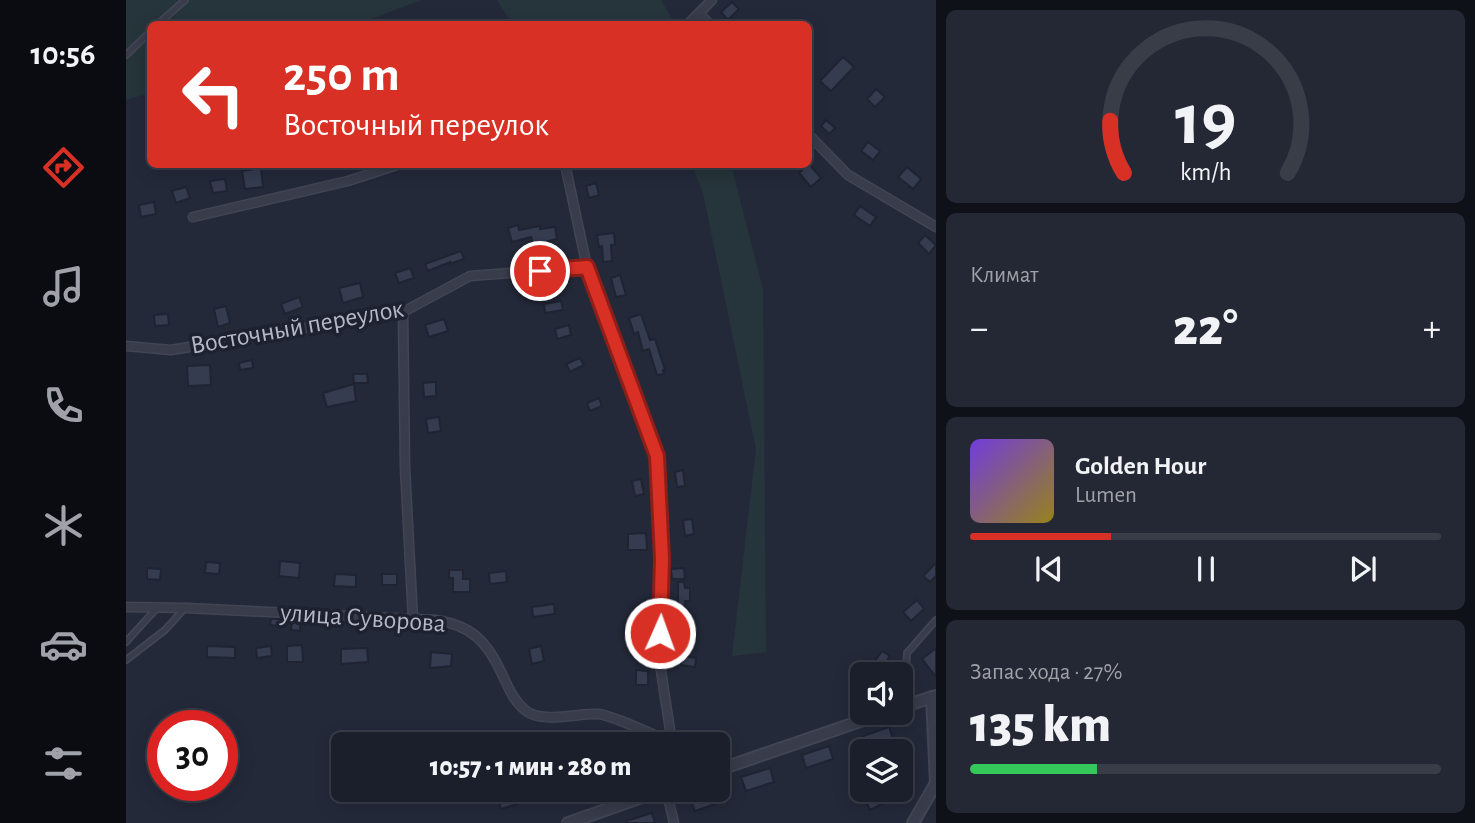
<!DOCTYPE html>
<html lang="ru">
<meta charset="utf-8">
<style>
:root{--surface:#1b1f2c;--page:#242734;--text:#f1f3f6;--muted:#a0a2a9;--line:#393d48;--accent:#d93025}
body{margin:0;font-family:"Alegreya Sans",sans-serif;background:var(--page);color:var(--text);height:100vh;display:flex;flex-direction:column;font-size:26px;white-space:nowrap}
*{box-sizing:border-box;margin:0}
p{font-size:23px;color:var(--muted)}
.icon{flex:none;width:38px;height:38px;fill:none;stroke:currentColor;stroke-width:2;stroke-linecap:round;stroke-linejoin:round}
.map{position:relative;flex:1;overflow:hidden}
.drawer{display:flex;flex-direction:column;gap:10px;padding:10px;background:#0f1118;width:539px}
.drawer>*{flex:none}
.guide{position:absolute;left:21px;top:21px;width:665px;height:147px;border-radius:10px;box-shadow:0 4px 18px #0003,0 0 0 2px var(--line);background:#d93025;color:#fff;overflow:hidden}
.buttons{position:absolute;left:724px;top:662px;display:grid;gap:14px}
.buttons a{display:grid;place-items:center;width:63px;height:63px;border-radius:10px;background:var(--surface);box-shadow:0 4px 18px #0003,0 0 0 2px var(--line);font-size:35px}
.speed{position:absolute;left:21px;top:710px;display:flex;gap:14px;font-size:35px;font-weight:700;text-align:center}
.speed>*{display:grid;place-content:center;width:91px;height:91px;border-radius:50%;background:var(--surface);box-shadow:0 4px 18px #0003,0 0 0 2px var(--line);line-height:1}
.speed .limit{border:10px solid #d22;background:#fff;color:#111}
.pin{position:absolute;display:grid;place-items:center;width:60px;height:60px;color:#fff;margin:-30px;border:4px solid #fff;border-radius:50%;box-shadow:0 2px 7px #0007}
.me{position:absolute;width:77px;margin:-38px;rotate:2deg;stroke-linejoin:round;filter:drop-shadow(0 0 5px #0008)}
.turn{display:flex;align-items:center;gap:24px;height:147px;padding:0 21px;font-size:32px}
.turn .icon{width:91px;height:91px;stroke-width:2.5}
.turn b{display:block;font-size:49px;line-height:60px}
.big{font-size:52px;font-weight:800;line-height:1.1}
.drawer .widget{flex:1;display:flex;flex-direction:column;justify-content:center;gap:10px;min-width:0;padding:0 24px;border-radius:10px;background:var(--page)}
.drawer .dial{align-items:center;gap:0}
.dial svg{height:182px;overflow:visible;fill:none;stroke:var(--line);stroke-width:7;stroke-linecap:round;text-anchor:middle}
.dial text{fill:var(--text);stroke:none}
.song{display:flex;align-items:center;gap:21px}
.cover{width:84px;height:84px;border-radius:10px;background:linear-gradient(135deg,hsl(260 70% 55%),hsl(50 70% 35%))}
.played{height:7px;border-radius:4px;background:linear-gradient(90deg,var(--accent) 30%,var(--line) 30%)}
.keys{display:flex;justify-content:space-around;direction:ltr}
.heat{display:flex;justify-content:space-between;align-items:center;font-size:38px;direction:ltr}
.charge{height:10px;border-radius:5px;background:linear-gradient(90deg,#34c759 27%,var(--line) 0)}
.trip{position:absolute;left:205px;top:732px;width:399px;height:70px;border-radius:10px;background:var(--surface);box-shadow:0 4px 18px #0003,0 0 0 2px var(--line);font-weight:800;line-height:70px;text-align:center}
main{display:flex;flex:1;min-height:0}
.tabs{display:flex;flex-direction:column;width:126px;justify-content:space-around;align-items:center;background:#0b0c12;color:var(--muted)}
.tabs .icon{width:49px;height:49px}
.tabs .selected{color:var(--accent)}
.tabs b{font-size:32px;color:var(--text)}
.map>svg:first-child{display:block}
.green{fill:#26353b}
.building{fill:#363c50;stroke:#1f2332;stroke-width:2}
.lines{fill:none;stroke-linecap:round;stroke-linejoin:round}
.service-casing{stroke:#414554;stroke-width:8}
.minor-casing{stroke:#414554;stroke-width:11}
.tertiary-casing{stroke:#414554;stroke-width:14}
.service{stroke:#383c4b;stroke-width:4.5}
.minor{stroke:#383c4b;stroke-width:8}
.tertiary{stroke:#383c4b;stroke-width:10}
.route-casing{stroke:#8d1f18;stroke-width:18}
.route{stroke:#d93025;stroke-width:12}
.labels{text-anchor:middle;dominant-baseline:central;stroke-width:7;stroke-linejoin:round;paint-order:stroke}
.street-label{font-size:26px;fill:#b3b7c6;stroke:#1d2130}
</style>
<main>
<nav class="tabs">
<b>10:56</b>
<svg class="icon selected" aria-label="directions" viewBox="0 0 24 24"><path d="M12 3l9 9-9 9-9-9zM9 14v-3h6M13 9l2 2-2 2"/></svg>
<svg class="icon" aria-label="music" viewBox="0 0 24 24"><path d="M9 18V5l10-2v13"/><circle cx="6" cy="18" r="3"/><circle cx="16" cy="16" r="3"/></svg>
<svg class="icon" aria-label="phone" viewBox="0 0 24 24"><path d="M5 4h4l2 5-3 2q2 4 5 5l2-3 5 2v4C11 20 4 13 5 4z"/></svg>
<svg class="icon" aria-label="climate" viewBox="0 0 24 24"><path d="M12 3v18M4 7l16 10M4 17L20 7"/></svg>
<svg class="icon" aria-label="car" viewBox="0 0 24 24"><path d="M5 17H2v-5l4-1 3-4h7l3 4 3 1v5h-3M9 17h6M6 11h13"/><circle cx="7" cy="17" r="2"/><circle cx="17" cy="17" r="2"/></svg>
<svg class="icon" aria-label="filters" viewBox="0 0 24 24"><path d="M4 7h16M4 17h16"/><circle cx="9" cy="7" r="2"/><circle cx="15" cy="17" r="2"/></svg>
</nav>
<div class="map">
<svg width="810" height="823" viewBox="0 0 810 823">
<rect width="100%" height="100%" fill="#24293a"/>
<g class="green">
<path d="M0 0H295L232 24H24V93L0 100Z"/>
<path d="M371 0H535L549 24H386Z"/>
<path d="M566 165H605L637 289 640 652 606 656 630 449 577 193Z"/>
</g>
<g class="building">
<path d="M606 2 613 9 602 20 595 12Z"/>
<path d="M717 57 728 67 705 91 694 81Z"/>
<path d="M750 89 759 97 749 107 741 99Z"/>
<path d="M700 120 709 128 703 134 695 126Z"/>
<path d="M742 142 754 151 747 160 735 151Z"/>
<path d="M683 164 695 178 685 187 673 173Z"/>
<path d="M781 167 795 179 787 189 772 177Z"/>
<path d="M135 168 137 187 119 189 116 171Z"/>
<path d="M99 179 101 191 87 193 84 181Z"/>
<path d="M470 183 473 195 463 198 460 186Z"/>
<path d="M60 187 64 198 50 203 46 191Z"/>
<path d="M28 202 30 214 15 217 13 205Z"/>
<path d="M734 206 750 217 744 226 728 215Z"/>
<path d="M392 225 393 230 414 226V229L429 227 431 239 407 245 405 237 386 242 382 228Z"/>
<path d="M488 233 489 245H485L486 261 477 262 476 246 473 247 471 235Z"/>
<path d="M799 235 810 245 803 254 792 243Z"/>
<path d="M335 251 338 259 324 264V262L302 271 299 264Z"/>
<path d="M284 268 288 278 273 283 269 273Z"/>
<path d="M494 275 500 295 490 297 485 278Z"/>
<path d="M234 283 237 297 217 303 213 288Z"/>
<path d="M173 297 177 307 159 314 155 304Z"/>
<path d="M435 301 437 310 419 313 418 304Z"/>
<path d="M100 306 104 323 92 327 88 309Z"/>
<path d="M42 314 43 325 29 326 28 315Z"/>
<path d="M515 314 524 340 529 339 539 370H537L538 374 531 375 523 349 517 351 512 332 508 334 503 318Z"/>
<path d="M318 319 322 331 303 337 299 325Z"/>
<path d="M443 325 445 335 431 339 429 329Z"/>
<path d="M454 358 458 365 444 372 440 364Z"/>
<path d="M126 360 127 368 114 370 113 363Z"/>
<path d="M84 365 85 385 62 386 61 366Z"/>
<path d="M227 374H241L242 383H228Z"/>
<path d="M310 382V396L298 397 297 383Z"/>
<path d="M228 384 230 401 201 407 197 393Z"/>
<path d="M473 398 476 406 464 411 461 403Z"/>
<path d="M313 417 315 431 302 433 300 419Z"/>
<path d="M557 470 559 486 551 487 549 472Z"/>
<path d="M515 479 518 494 509 496 506 481Z"/>
<path d="M566 519 568 534 559 536 557 520Z"/>
<path d="M520 533 521 550H502V534Z"/>
<path d="M154 561 174 563 173 578 153 576Z"/>
<path d="M80 562 94 563 93 574 79 573Z"/>
<path d="M810 563V576L804 582 797 576Z"/>
<path d="M21 568 35 569 34 580 21 579Z"/>
<path d="M558 568 559 579H546L545 569Z"/>
<path d="M323 570H337V579H344V592H327V578H323Z"/>
<path d="M380 571 381 582 364 584 363 573Z"/>
<path d="M209 574 230 575V587L208 586Z"/>
<rect x="256" y="574" width="15" height="11"/>
<path d="M552 582H558L559 588H564V601H559L560 617 545 618V606H552Z"/>
<path d="M791 600 798 609 785 621 777 612Z"/>
<path d="M428 604 429 614 407 617 406 607Z"/>
<path d="M145 619H160L159 627 144 625Z"/>
<path d="M166 620H174V631L165 630Z"/>
<path d="M176 645 177 662H161V646Z"/>
<path d="M81 646 109 647V658L81 657Z"/>
<path d="M145 646 146 656 131 658 130 648Z"/>
<path d="M415 646 418 661 406 664 403 649Z"/>
<path d="M241 648 242 662 215 664V649Z"/>
<path d="M810 648V677L796 659Z"/>
<path d="M756 651 764 656 757 666 749 661Z"/>
<path d="M305 652 326 654 325 666 304 668Z"/>
<path d="M556 656 570 658 569 667 555 665Z"/>
<path d="M510 670 522 671V685H510Z"/>
<path d="M763 727 767 739 741 747 737 736Z"/>
<path d="M703 746 707 759 680 768 676 755Z"/>
<path d="M644 768 648 782 620 791 615 777Z"/>
<path d="M379 789H390L395 803 375 809 370 792Z"/>
<path d="M429 789H437L439 798 422 803 419 792Z"/>
<path d="M586 789H591L595 802 569 811 564 798Z"/>
<path d="M748 789H769L772 796 744 810 737 795Z"/>
<path d="M526 813 529 823H500V821Z"/>
</g>
<g class="lines">
<g class="service-casing">
<g id="service">
<path d="M32 24 59 0"/>
<path d="M0 55 24 32"/>
<path d="M0 642 30 609"/>
<path d="M0 660 39 630 59 608"/>
<path d="M778 706 781 653 810 620"/>
</g>
</g>
<g class="minor-casing">
<g id="minor">
<path d="M573 13 583 24"/>
<path d="M562 24 586 0"/>
<path d="M682 134 722 175 810 227"/>
<path d="M439 164 461 267 531 456 536 558 533 658 546 743"/>
<path d="M67 217 222 181 274 164"/>
<path d="M277 312 279 468 287 619"/>
<path d="M0 346 45 350 277 312 344 276 461 267"/>
<path d="M0 607 60 608 309 620C345 625 361 641 376 674 382 687 388 701 399 710 414 724 452 713 472 714 485 715 534 737 548 744"/>
<path d="M540 789 548 823"/>
</g>
</g>
<g class="tertiary-casing">
<g id="tertiary">
<path d="M775 707 810 696"/>
<path d="M592 770 761 712"/>
<path d="M442 823 539 789"/>
<path d="M787 823 810 783 806 697"/>
</g>
</g>
<use href="#service" class="service"/>
<use href="#minor" class="minor"/>
<use href="#tertiary" class="tertiary"/>
</g>
<g class="lines">
<g class="route-casing">
<path id="route" d="M414 271 461 267 531 456 536 558 534 633"/>
</g>
<use href="#route" class="route"/>
</g>
<g class="labels">
<g class="street-label">
<text transform="translate(171 327) rotate(-10)">Восточный переулок</text>
<text transform="translate(237 618) rotate(4)">улица Суворова</text>
</g>
</g>
</svg>
<div class="buttons">
<a><svg class="icon" aria-label="sound" viewBox="0 0 24 24"><path d="M4 9h4l5-4v14l-5-4H4zM17 9q2 3 0 6"/></svg></a>
<a><svg class="icon" aria-label="layers" viewBox="0 0 24 24"><path d="M12 4l9 5-9 5-9-5zM3 14l9 5 9-5"/></svg></a>
</div>
<div class="speed"><div class="limit">30</div></div>
<div class="pin" style="left:414px;top:271px;background:#d93025"><svg class="icon" aria-label="arrive" viewBox="0 0 24 24"><path d="M6 21V4h12l-3 4 3 4H6"/></svg></div>
<svg class="me" style="left:534px;top:633px" viewBox="-20 -20 40 40"><circle r="17" fill="#d93025" stroke="#fff" stroke-width="3"/><path d="M0-11L8 9 0 5-8 9z" fill="#fff"/></svg>
<div class="trip">10:57 · 1 мин · 280 m</div>
<div class="guide">
<div class="turn"><svg class="icon" aria-label="left" viewBox="0 0 24 24"><path d="M17 20v-9H6M10 6l-5 5 5 5"/></svg><div><b>250 m</b>Восточный переулок</div></div>
</div>
</div>
<section class="drawer">
<div class="widget dial"><svg viewBox="0 0 100 80">
<path d="M14 69A42 42 0 1 1 86 69"/>
<path d="M14 69A42 42 0 0 1 8 46" stroke="#d93025"/>
<text x="50" y="56" font-size="32" font-weight="700">19</text>
<text x="50" y="72" font-size="11">km/h</text>
</svg></div>
<div class="widget"><p>Климат</p>
<div class="heat"><a>−</a><b class="big">22°</b><a>+</a></div>
</div>
<div class="widget">
<div class="song"><i class="cover"></i><div><b>Golden Hour</b><p>Lumen</p></div></div>
<div class="played"></div>
<div class="keys"><svg class="icon" aria-label="previous" viewBox="0 0 24 24"><path d="M18 5L8 12l10 7zM5 5v14"/></svg><svg class="icon" aria-label="pause" viewBox="0 0 24 24"><path d="M8 5v14M16 5v14"/></svg><svg class="icon" aria-label="next" viewBox="0 0 24 24"><path d="M6 5l10 7-10 7zM19 5v14"/></svg></div>
</div>
<div class="widget"><p>Запас хода · 27%</p><b class="big">135 km</b><div class="charge"></div></div>
</section>
</main>
